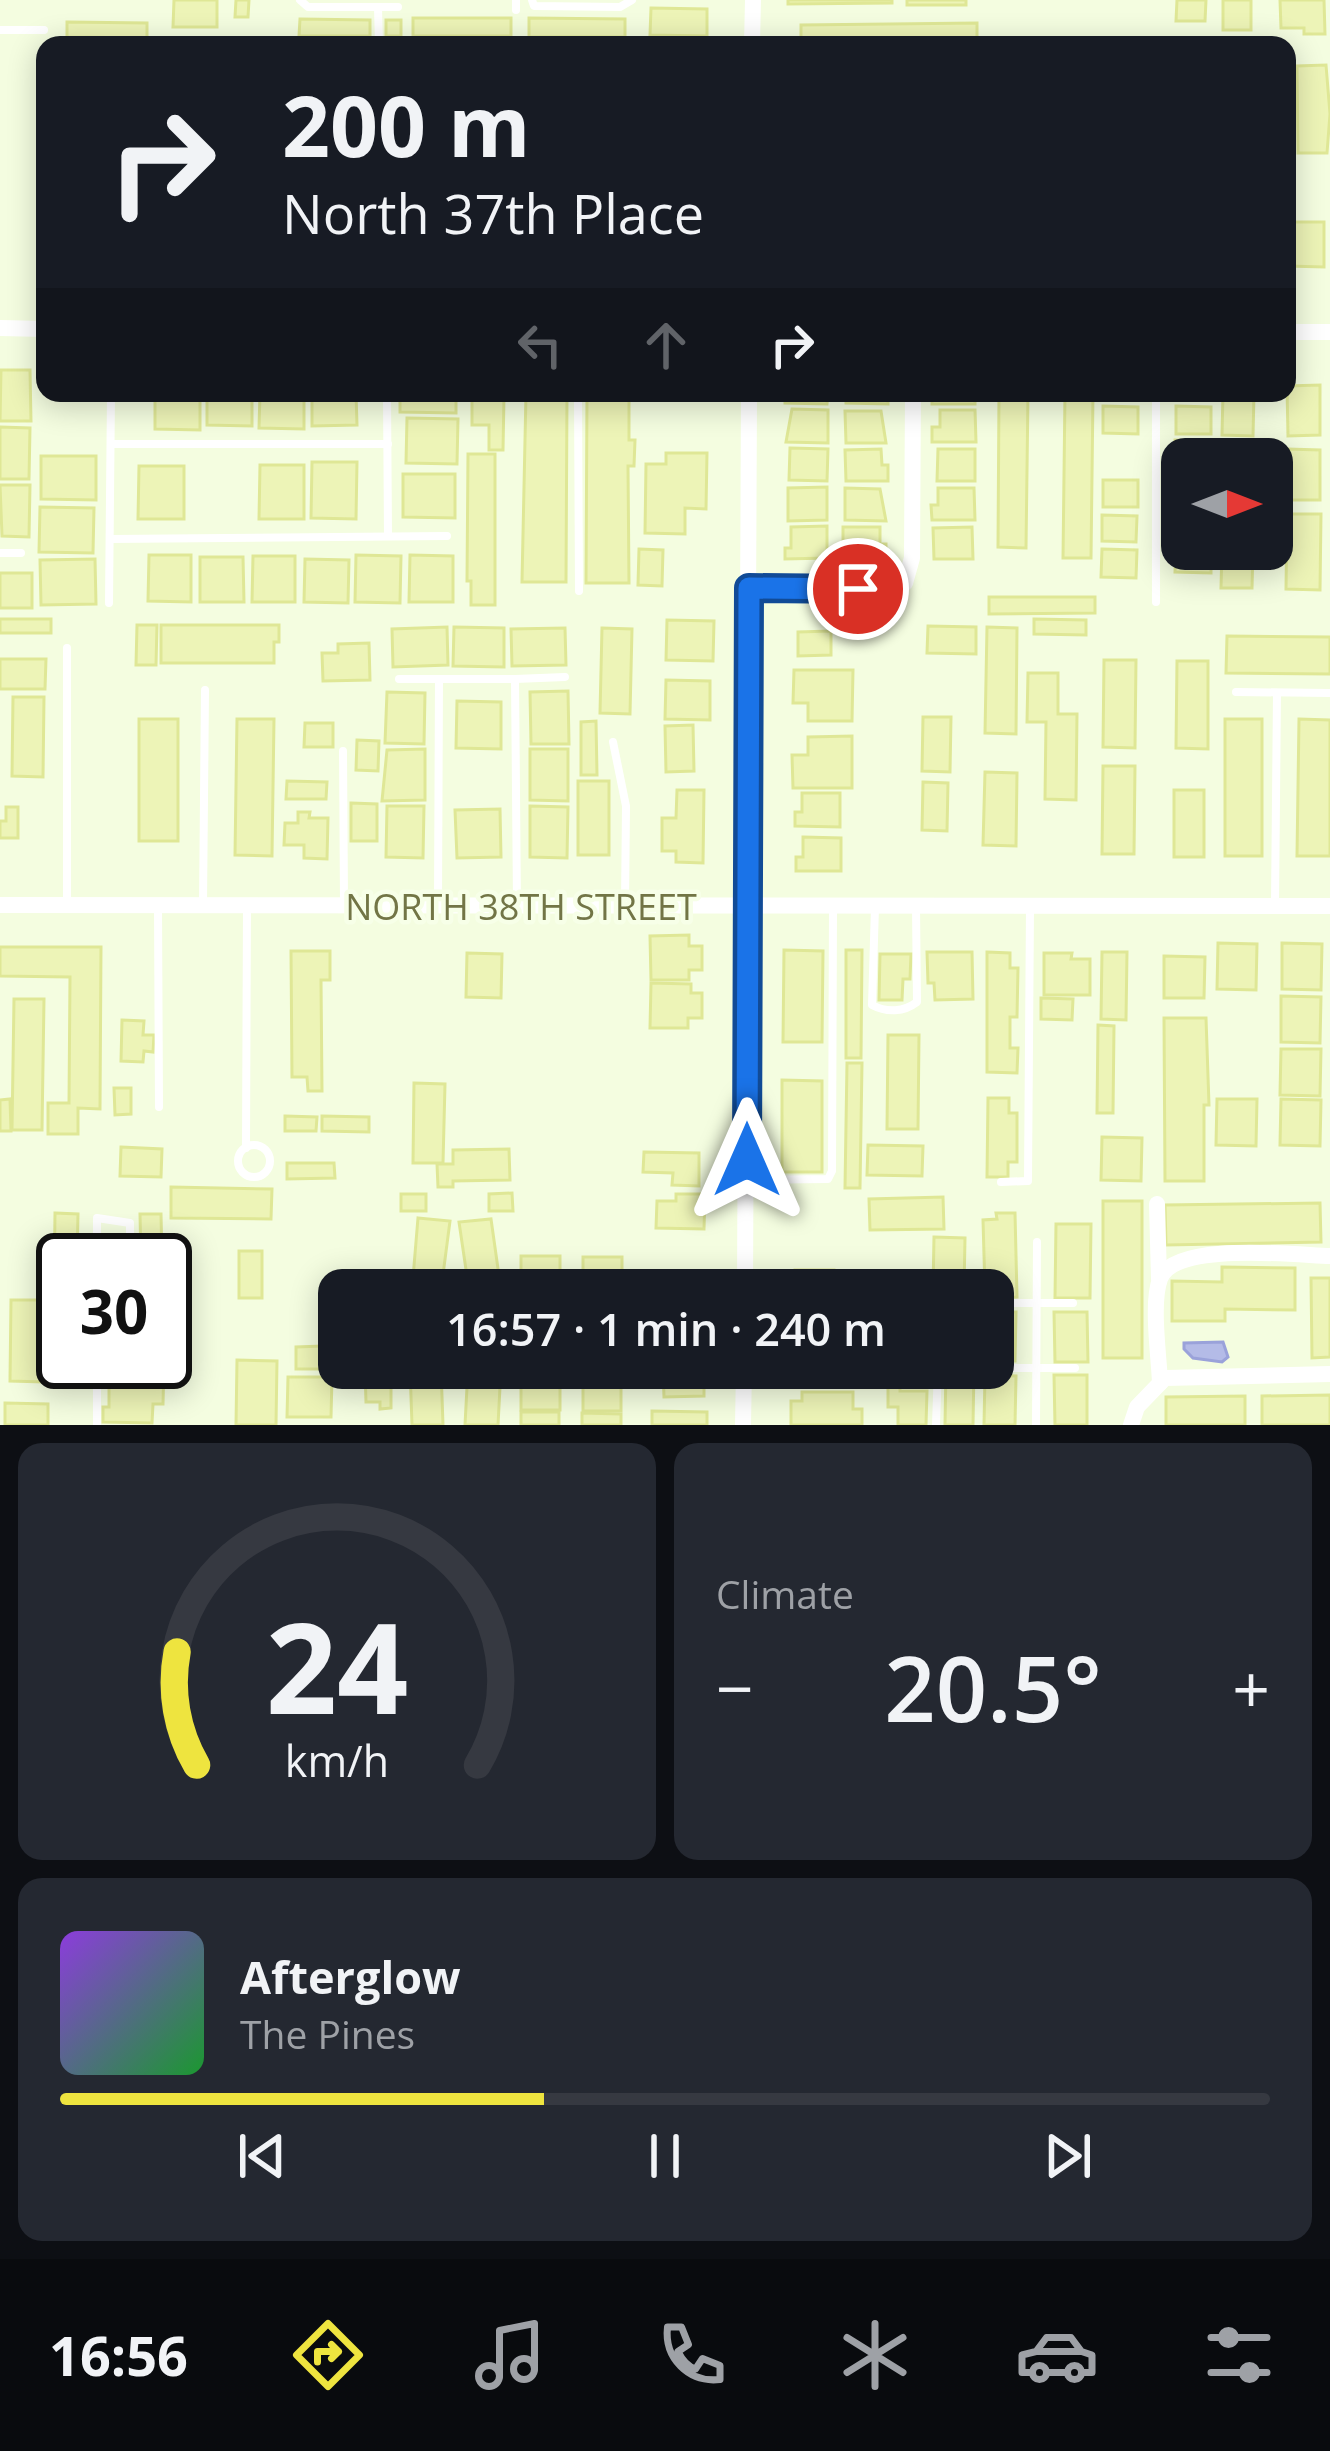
<!DOCTYPE html>
<meta charset="utf-8">
<style>
:root{--surface:#171b24;--page:#242831;--text:#f1f3f6;--muted:#9ea1a6;--line:#363941;--accent:#eee43f}
body{margin:0;font-family:"Open Sans",sans-serif;background:var(--page);color:var(--text);height:100vh;display:flex;flex-direction:column;font-size:45px;white-space:nowrap}
*{box-sizing:border-box;margin:0}
p{font-size:39px;color:var(--muted)}
.icon{flex:none;width:66px;height:66px;fill:none;stroke:currentColor;stroke-width:2;stroke-linecap:round;stroke-linejoin:round}
.map{position:relative;height:1425px;overflow:hidden}
.sheet{display:flex;flex-direction:column;gap:18px;padding:18px;background:#0d0f14;flex:1}
.sheet>*{flex:none}
.banner{position:absolute;left:36px;top:36px;width:1260px;height:366px;border-radius:24px;box-shadow:0 6px 30px #0003;background:#171b24;color:var(--text);overflow:hidden}
.needle{width:78px;rotate:90deg}
.tools{position:absolute;left:1161px;top:438px;display:grid;gap:24px}
.tools a{display:grid;place-items:center;width:132px;height:132px;border-radius:24px;background:var(--surface);box-shadow:0 6px 30px #0003;font-size:60px}
.speed{position:absolute;left:36px;top:1233px;display:flex;gap:24px;font-size:60px;font-weight:700;text-align:center}
.speed>*{display:grid;place-content:center;width:156px;height:156px;border-radius:50%;background:var(--surface);box-shadow:0 6px 30px #0003;line-height:1}
.speed .limit{border:6px solid #111;border-radius:18px;background:#fff;color:#111}
.pin{position:absolute;display:grid;place-items:center;width:102px;height:102px;color:#fff;margin:-51px;border:6px solid #fff;border-radius:50%;box-shadow:0 3px 12px #0007}
.me{position:absolute;width:132px;margin:-66px;rotate:0deg;stroke-linejoin:round;filter:drop-shadow(0 0 9px #0008)}
.turn{display:flex;align-items:center;gap:42px;height:252px;padding:0 48px;font-size:54px}
.turn .icon{width:156px;height:156px;stroke-width:2.5}
.turn b{display:block;font-size:84px;line-height:102px}
.lanes{display:flex;align-items:center;height:114px;padding:0 48px;background:#0003;justify-content:center;gap:60px;direction:ltr}
.lanes .off{opacity:.35}
.big{font-size:90px;font-weight:600;line-height:1.1}
.sheet .card{flex:1;display:flex;flex-direction:column;justify-content:center;gap:18px;min-width:0;padding:0 42px;border-radius:24px;background:var(--page)}
.sheet .dial{align-items:center;gap:0}
.dial svg{height:312px;overflow:visible;fill:none;stroke:var(--line);stroke-width:7;stroke-linecap:round;text-anchor:middle}
.dial text{fill:var(--text);stroke:none}
.song{display:flex;align-items:center;gap:36px}
.cover{width:144px;height:144px;border-radius:18px;background:linear-gradient(135deg,hsl(270 70% 55%),hsl(130 70% 35%))}
.played{height:12px;border-radius:6px;background:linear-gradient(90deg,var(--accent) 40%,var(--line) 40%)}
.keys{display:flex;justify-content:space-around;direction:ltr}
.heat{display:flex;justify-content:space-between;align-items:center;font-size:66px;direction:ltr}
.sheet .tiles{flex:1;display:grid;gap:18px;grid-template-columns:1fr 1fr}
.card:last-child{grid-column:span 2}
.trip{position:absolute;left:318px;top:1269px;width:696px;height:120px;border-radius:24px;background:var(--surface);box-shadow:0 6px 30px #0003;font-weight:600;line-height:120px;text-align:center}
.dock{display:flex;height:192px;justify-content:space-around;align-items:center;background:#090b0e;color:var(--muted)}
.dock .icon{width:84px;height:84px}
.dock .on{color:var(--accent)}
.dock b{font-size:54px;color:var(--text)}
.map>svg:first-child{display:block}
.water{fill:#b4bbe7;stroke:#9aa2da;stroke-width:3}
.building{fill:#edf4b7;stroke:#dfe796;stroke-width:3}
.lines{fill:none;stroke-linecap:round;stroke-linejoin:round}
.service{stroke:#fff;stroke-width:8}
.minor{stroke:#fff;stroke-width:16}
.route-casing{stroke:#114b97;stroke-width:30}
.route{stroke:#1a73e8;stroke-width:21}
.labels{text-anchor:middle;dominant-baseline:central;stroke-width:9;stroke-linejoin:round;paint-order:stroke}
.street-label{font-size:36px;fill:#727546;stroke:#f7ffe8}
</style>
<div class="map">
<svg width="1330" height="1425" viewBox="0 0 1330 1425">
<rect width="100%" height="100%" fill="#f4fde0"/>
<path class="water" d="M1223 1342 1228 1357 1222 1362 1193 1358 1184 1349V1343Z"/>
<g class="building">
<path d="M174 0H217V27H173Z"/>
<path d="M236 0H249L248 17H235Z"/>
<path d="M788 0H892V3L788 4Z"/>
<rect x="907" y="0" width="59" height="5"/>
<path d="M1177 0H1206L1205 21H1176Z"/>
<rect x="1223" y="0" width="28" height="30"/>
<path d="M1280 0H1324L1325 34H1304V28H1281Z"/>
<path d="M651 8 707 9V36L650 35Z"/>
<rect x="413" y="18" width="98" height="18"/>
<path d="M529 18 625 19V37H529Z"/>
<path d="M300 19 370 20V36H299Z"/>
<rect x="386" y="20" width="15" height="16"/>
<path d="M67 22 147 23V38L67 37Z"/>
<path d="M977 23V38L801 40V25Z"/>
<path d="M1222 41 1275 42V45H1222Z"/>
<path d="M1326 65 1330 114 1327 153H1298L1297 66Z"/>
<path d="M1287 222H1324V267L1287 266Z"/>
<path d="M1 370H30L31 421H0Z"/>
<path d="M1320 385V435L1288 436 1287 386Z"/>
<path d="M155 393H200V430L155 429Z"/>
<path d="M207 393H252V426L207 425Z"/>
<path d="M260 393H304V429L259 428Z"/>
<path d="M312 393H356L357 425 312 426Z"/>
<path d="M400 393H456V413L400 412Z"/>
<path d="M526 393H567L566 582H522Z"/>
<path d="M587 393H629V440H635L634 466H628L629 583H586Z"/>
<path d="M785 393H828L827 404 785 403Z"/>
<path d="M846 393H888V404L846 403Z"/>
<rect x="932" y="393" width="43" height="11"/>
<path d="M999 393H1028L1026 548 998 547Z"/>
<path d="M1065 393H1093L1091 558H1063Z"/>
<path d="M1177 393H1212V400L1177 399Z"/>
<path d="M1223 393H1254L1253 436 1222 435Z"/>
<path d="M472 395 504 396 503 450H489V425H472Z"/>
<path d="M1103 406 1138 407V434L1103 433Z"/>
<path d="M1176 406 1211 407V434H1176Z"/>
<path d="M792 409 828 410V443L786 442Z"/>
<path d="M940 410H975L976 442H932V427H940Z"/>
<path d="M845 411H881L886 443H846Z"/>
<path d="M407 418 458 419 457 464 406 463Z"/>
<path d="M0 427 30 428 29 479H0Z"/>
<path d="M1175 440 1211 442 1210 459H1182V468L1174 467Z"/>
<path d="M790 448 828 449 827 481 789 480Z"/>
<path d="M881 449 882 465H888V481H846L845 450Z"/>
<path d="M938 449H975V481H937Z"/>
<path d="M1287 449 1320 450V500H1287Z"/>
<rect x="1222" y="450" width="31" height="9"/>
<path d="M666 453H707L706 509 685 508V534L645 533 646 464H666Z"/>
<path d="M468 454H495V605H471V581H467Z"/>
<path d="M41 456H96V500L41 499Z"/>
<path d="M312 462H357L356 519 311 518Z"/>
<path d="M260 465H304V519H259Z"/>
<path d="M139 466H184V519H138Z"/>
<path d="M403 474H455V518L403 517Z"/>
<rect x="1174" y="476" width="8" height="27"/>
<rect x="1103" y="480" width="35" height="27"/>
<path d="M0 485H30L29 537 2 536Z"/>
<path d="M827 487V520L788 521V488Z"/>
<path d="M845 488 880 489 886 521 845 520Z"/>
<path d="M938 488H974L975 520H932L931 505H938Z"/>
<path d="M40 507 94 508 93 553 39 552Z"/>
<path d="M1176 510H1182V537H1175Z"/>
<path d="M1287 514H1321L1320 590 1286 589Z"/>
<path d="M1102 515 1137 516 1136 542 1102 541Z"/>
<path d="M827 526V558L785 559V548H791V527Z"/>
<path d="M843 527H880V544H886V560H843Z"/>
<path d="M972 527 973 559H934L933 528Z"/>
<path d="M1176 545H1182V549H1211V573L1175 572Z"/>
<path d="M639 549 663 550 662 586 638 585Z"/>
<path d="M1102 549 1137 550 1136 578 1101 577Z"/>
<path d="M1222 549H1253L1252 588H1221Z"/>
<path d="M149 555H191V602L148 601Z"/>
<path d="M356 555 401 556 400 603 355 602Z"/>
<path d="M410 555 453 556V602H409Z"/>
<path d="M253 556H295V602H252Z"/>
<path d="M200 557H243L244 602H200Z"/>
<path d="M95 559 96 604 41 605 40 560Z"/>
<path d="M305 559 349 560 348 603 304 602Z"/>
<rect x="0" y="573" width="32" height="35"/>
<path d="M989 597H1095V613L989 614Z"/>
<rect x="0" y="619" width="51" height="14"/>
<path d="M1034 619 1086 620V635L1034 634Z"/>
<path d="M667 620 714 621 713 661 666 660Z"/>
<path d="M137 625H157L156 665H136Z"/>
<path d="M161 625H279V642H274V663H161Z"/>
<path d="M928 626 976 627V654L927 653Z"/>
<path d="M447 627 448 665 393 667 392 629Z"/>
<path d="M454 627 504 628V667L453 666Z"/>
<path d="M987 627 1017 628 1016 734 985 733Z"/>
<path d="M565 628 566 665 512 666 511 629Z"/>
<path d="M602 628 632 629 630 714 600 713Z"/>
<path d="M831 631V655L798 656V632Z"/>
<path d="M1227 636 1330 637V674L1226 673Z"/>
<path d="M369 643 370 680 323 681 322 653H338V644Z"/>
<path d="M0 659H46L45 689H0Z"/>
<path d="M1104 660H1136L1135 748 1103 747Z"/>
<path d="M1177 661H1208V749L1176 748Z"/>
<path d="M794 670H853L852 721H808V703H793Z"/>
<path d="M1028 673H1058V714H1077L1076 800 1045 799 1046 722H1027Z"/>
<path d="M666 680 710 681V720L665 719Z"/>
<path d="M568 691 569 744H531L530 692Z"/>
<path d="M387 692 425 693 424 744 385 743Z"/>
<path d="M13 697H44L43 777 12 776Z"/>
<path d="M457 701 501 702V749L456 748Z"/>
<path d="M923 717H951L950 772 922 771Z"/>
<rect x="139" y="719" width="39" height="122"/>
<path d="M237 719H274L272 856 235 855Z"/>
<rect x="1225" y="719" width="37" height="137"/>
<path d="M1299 719 1330 720V856H1297Z"/>
<path d="M596 721 597 775H581V722Z"/>
<path d="M305 723H333V747H304Z"/>
<path d="M693 725 694 771 666 772 665 726Z"/>
<path d="M852 736V788H793L792 755H808V737Z"/>
<path d="M357 740 379 741 378 771 356 770Z"/>
<path d="M425 749V800L382 801 387 750Z"/>
<path d="M530 749H568V801L530 800Z"/>
<path d="M1103 766H1135L1134 854H1102Z"/>
<path d="M985 772 1017 773 1016 846 983 845Z"/>
<path d="M287 781 327 782 326 799H286Z"/>
<rect x="578" y="781" width="31" height="74"/>
<path d="M923 782 948 783 947 831 922 830Z"/>
<path d="M677 790H704L703 863 676 862V851H662V818H676Z"/>
<rect x="1174" y="790" width="30" height="67"/>
<path d="M802 793H840V827L795 826V812H802Z"/>
<path d="M351 803 377 804V841H351Z"/>
<path d="M387 806H424L423 858 386 857Z"/>
<path d="M530 806 568 807 567 858 530 857Z"/>
<path d="M6 807H18V838H0V821H6Z"/>
<path d="M500 809 501 857 457 858 455 810Z"/>
<path d="M298 812H310L309 818H328L327 859 304 858V845H284L285 823H298Z"/>
<path d="M803 837 841 838V871H796V857H803Z"/>
<path d="M689 935V946H702V970H689V980H651L650 936Z"/>
<path d="M1218 943 1257 944 1256 990 1217 989Z"/>
<path d="M1282 943 1322 944 1321 990 1282 989Z"/>
<path d="M0 947H101L100 1109 78 1108V1134H48V1103H69L70 977 0 976Z"/>
<path d="M784 950 823 951 822 1042H783Z"/>
<path d="M846 950H862L861 1058H846Z"/>
<path d="M291 951H330V980H321L322 1091H308L307 1077H292Z"/>
<path d="M927 952H972L973 999 935 1000 934 983H928Z"/>
<path d="M987 952 1010 953V968H1018L1017 1017H1010V1048H1018L1017 1073 987 1072Z"/>
<path d="M1102 952H1127L1126 1020 1101 1019Z"/>
<path d="M467 953 502 954 501 998 466 997Z"/>
<path d="M1044 953H1072L1071 959H1090V995H1044Z"/>
<path d="M880 954H911L910 979H903L902 1000H879Z"/>
<path d="M1164 956 1205 957 1204 998H1164Z"/>
<path d="M651 983 691 984V993H702V1018H688V1028H650Z"/>
<path d="M1281 996 1321 997 1320 1043 1281 1042Z"/>
<path d="M1041 998 1073 999 1072 1020 1041 1019Z"/>
<path d="M14 999H44L42 1130H12Z"/>
<path d="M1164 1018H1206L1209 1105H1204V1181H1165Z"/>
<path d="M122 1020 144 1021 143 1035H154L153 1052 144 1051 143 1062 121 1061Z"/>
<path d="M1098 1025 1114 1026 1113 1113H1097Z"/>
<path d="M888 1035H919L918 1129H887Z"/>
<path d="M1281 1049H1321L1320 1096 1280 1095Z"/>
<path d="M847 1063H862L860 1188H845Z"/>
<path d="M782 1080 822 1081V1172H782Z"/>
<path d="M414 1083 445 1084 443 1163H413Z"/>
<path d="M114 1088H131V1114L115 1115Z"/>
<path d="M988 1098H1009V1113H1017V1162H1008V1177H987Z"/>
<path d="M10 1099 11 1131H0V1100Z"/>
<path d="M1217 1099H1257L1256 1146 1216 1145Z"/>
<path d="M1281 1099 1321 1100 1320 1146 1280 1145Z"/>
<path d="M285 1116 317 1117 316 1131H285Z"/>
<path d="M322 1116 369 1117V1132L322 1131Z"/>
<path d="M1102 1137 1142 1138 1141 1181 1101 1180Z"/>
<path d="M868 1145 923 1146 922 1176 867 1175Z"/>
<path d="M121 1147 162 1149 161 1177 120 1176Z"/>
<path d="M509 1149 510 1180 453 1181V1187H438L437 1164H453V1150Z"/>
<path d="M644 1152 699 1153V1186L672 1185 673 1173 643 1172Z"/>
<path d="M287 1163H334L335 1178 287 1179Z"/>
<path d="M171 1187 272 1189 271 1219 171 1218Z"/>
<path d="M512 1193 513 1211H489V1194Z"/>
<rect x="401" y="1194" width="25" height="17"/>
<path d="M676 1194H705L704 1229 656 1228 657 1201H676Z"/>
<path d="M943 1197 944 1229 870 1230 869 1199Z"/>
<rect x="1103" y="1201" width="39" height="157"/>
<path d="M1320 1203 1321 1242 1166 1245 1165 1205Z"/>
<path d="M55 1213 78 1214 77 1260H63V1298H54Z"/>
<path d="M996 1213H1015L1017 1297 993 1298V1290H985L983 1220 997 1219Z"/>
<path d="M140 1214H161L162 1260H141Z"/>
<path d="M418 1218 450 1221 441 1290H412Z"/>
<path d="M491 1219 501 1290H469L459 1222Z"/>
<path d="M1056 1224H1091L1090 1298H1055Z"/>
<path d="M934 1237 965 1238 964 1290H933Z"/>
<rect x="239" y="1251" width="23" height="47"/>
<path d="M521 1256H560V1281L521 1280Z"/>
<rect x="583" y="1257" width="39" height="24"/>
<path d="M1222 1267 1295 1268V1310L1225 1309V1321H1172V1281L1222 1282Z"/>
<path d="M795 1270H834V1286L795 1285Z"/>
<path d="M1311 1278H1330V1357L1312 1358Z"/>
<rect x="521" y="1282" width="39" height="8"/>
<rect x="583" y="1283" width="39" height="7"/>
<rect x="848" y="1285" width="73" height="5"/>
<path d="M11 1300H45L44 1382 10 1381Z"/>
<path d="M993 1312H1016L1015 1361H993Z"/>
<path d="M1054 1312H1087L1088 1362H1055Z"/>
<path d="M322 1346V1369H296V1347Z"/>
<path d="M237 1360 277 1361 276 1425H236Z"/>
<path d="M136 1362H164L163 1404H153L152 1423 103 1422V1407H109V1376L136 1377Z"/>
<path d="M391 1368V1408L380 1409V1402H366L365 1369Z"/>
<path d="M410 1368H441L443 1425H412Z"/>
<path d="M468 1368H501L498 1425H465Z"/>
<path d="M521 1368H560L559 1384H521Z"/>
<rect x="583" y="1368" width="39" height="17"/>
<path d="M704 1368V1396L664 1397 663 1369Z"/>
<path d="M946 1368H974L973 1425H945Z"/>
<path d="M985 1375 1016 1376 1015 1425H984Z"/>
<path d="M1054 1375H1087V1425H1055Z"/>
<path d="M288 1377H332L331 1417H287Z"/>
<path d="M888 1383H900V1391H927L926 1425H898V1407H888Z"/>
<rect x="521" y="1386" width="39" height="24"/>
<rect x="583" y="1387" width="38" height="24"/>
<path d="M802 1392H853V1409H862V1425H791V1401H802Z"/>
<path d="M1330 1395V1425H1262V1396Z"/>
<path d="M1245 1396V1425H1166V1397Z"/>
<path d="M5 1403 48 1404V1425H5Z"/>
<path d="M652 1411 707 1412V1425H652Z"/>
<rect x="521" y="1412" width="38" height="13"/>
<path d="M582 1413 621 1414V1425H582Z"/>
</g>
<g class="lines">
<g class="service">
<path d="M300 0 308 7H398"/>
<path d="M532 0 534 6 620 7 632 0"/>
<path d="M378 7 379 45"/>
<path d="M516 10V0"/>
<path d="M0 30H44"/>
<path d="M387 393 388 536"/>
<path d="M578 393 579 591"/>
<path d="M111 444H388"/>
<path d="M110 539 447 536"/>
<path d="M0 553H21"/>
<path d="M1156 602V393"/>
<path d="M109 603 111 393"/>
<path d="M67 648V904"/>
<path d="M399 679H439"/>
<path d="M515 679 565 677"/>
<path d="M1236 692 1330 693"/>
<path d="M613 742 626 806 625 904"/>
<path d="M343 751 344 904"/>
<path d="M438 903 439 679H515L517 904"/>
<path d="M203 904 205 690"/>
<path d="M1275 905 1277 693"/>
<path d="M158 907 159 1107"/>
<path d="M875 907 872 1005C887 1013 904 1012 917 1002L916 906"/>
<circle cx="254" cy="1161" r="16"/>
<path d="M246 1148 247 907"/>
<path d="M747 1180 828 1179 832 1171 833 907"/>
<path d="M1001 1182 1028 1181 1030 907"/>
<path d="M97 1260V1218L130 1223V1260"/>
<path d="M1003 1303H1073"/>
<path d="M97 1362V1425"/>
<path d="M757 1368 802 1374H872"/>
<path d="M1005 1368H1075"/>
<path d="M936 1425 938 1368"/>
<path d="M1036 1425 1037 1242"/>
</g>
<g class="minor">
<path d="M752 45 753 0"/>
<path d="M0 328 45 329"/>
<path d="M1287 332H1330"/>
<path d="M750 588 888 590 905 583 912 558 913 393"/>
<path d="M0 905 1330 906"/>
<path d="M1157 1204 1159 1279"/>
<path d="M745 1290 749 393"/>
<path d="M1160 1383C1159 1356 1151 1303 1160 1279 1173 1241 1295 1255 1330 1256"/>
<path d="M743 1425 744 1368"/>
<path d="M1131 1425 1137 1407 1165 1378 1330 1374"/>
</g>
</g>
<g class="lines">
<g class="route-casing">
<path id="route" d="M747 1160 749 588 858 589"/>
</g>
<use href="#route" class="route"/>
</g>
<g class="labels">
<g class="street-label">
<text x="521" y="906">NORTH 38TH STREET</text>
</g>
</g>
</svg>
<div class="tools">
<a><svg class="needle" viewBox="-14 -14 28 28"><path d="M0-13l5 13h-10z" fill="#e53935"/><path d="M0 13l5-13h-10z" fill="#9ea1a6"/></svg></a>
</div>
<div class="speed"><div class="limit">30</div></div>
<div class="pin" style="left:858px;top:589px;background:#d93025"><svg class="icon" aria-label="arrive" viewBox="0 0 24 24"><path d="M6 21V4h12l-3 4 3 4H6"/></svg></div>
<svg class="me" style="left:747px;top:1160px" viewBox="-20 -20 40 40"><path d="M0-17L14 15 0 8-14 15z" fill="#1a73e8" stroke="#fff" stroke-width="4"/></svg>
<div class="trip">16:57 · 1 min · 240 m</div>
<div class="banner">
<div class="turn"><svg class="icon" aria-label="right" viewBox="0 0 24 24"><path d="M7 20v-9h11M14 6l5 5-5 5"/></svg><div><b>200 m</b>North 37th Place</div></div>
<div class="lanes"><svg class="icon off" aria-label="left" viewBox="0 0 24 24"><path d="M17 20v-9H6M10 6l-5 5 5 5"/></svg><svg class="icon off" aria-label="ahead" viewBox="0 0 24 24"><path d="M12 20V5M6 11l6-6 6 6"/></svg><svg class="icon" aria-label="right" viewBox="0 0 24 24"><path d="M7 20v-9h11M14 6l5 5-5 5"/></svg></div>
</div>
</div>
<section class="sheet">
<div class="tiles">
<div class="card dial"><svg viewBox="0 0 100 80">
<path d="M14 69A42 42 0 1 1 86 69"/>
<path d="M14 69A42 42 0 0 1 9 40" stroke="#eee43f"/>
<text x="50" y="56" font-size="32" font-weight="700">24</text>
<text x="50" y="72" font-size="11">km/h</text>
</svg></div>
<div class="card"><p>Climate</p>
<div class="heat"><a>−</a><b class="big">20.5°</b><a>+</a></div>
</div>
<div class="card">
<div class="song"><i class="cover"></i><div><b>Afterglow</b><p>The Pines</p></div></div>
<div class="played"></div>
<div class="keys"><svg class="icon" aria-label="previous" viewBox="0 0 24 24"><path d="M18 5L8 12l10 7zM5 5v14"/></svg><svg class="icon" aria-label="pause" viewBox="0 0 24 24"><path d="M8 5v14M16 5v14"/></svg><svg class="icon" aria-label="next" viewBox="0 0 24 24"><path d="M6 5l10 7-10 7zM19 5v14"/></svg></div>
</div>
</div>
</section>
<nav class="dock">
<b>16:56</b>
<svg class="icon on" aria-label="directions" viewBox="0 0 24 24"><path d="M12 3l9 9-9 9-9-9zM9 14v-3h6M13 9l2 2-2 2"/></svg>
<svg class="icon" aria-label="music" viewBox="0 0 24 24"><path d="M9 18V5l10-2v13"/><circle cx="6" cy="18" r="3"/><circle cx="16" cy="16" r="3"/></svg>
<svg class="icon" aria-label="phone" viewBox="0 0 24 24"><path d="M5 4h4l2 5-3 2q2 4 5 5l2-3 5 2v4C11 20 4 13 5 4z"/></svg>
<svg class="icon" aria-label="climate" viewBox="0 0 24 24"><path d="M12 3v18M4 7l16 10M4 17L20 7"/></svg>
<svg class="icon" aria-label="car" viewBox="0 0 24 24"><path d="M5 17H2v-5l4-1 3-4h7l3 4 3 1v5h-3M9 17h6M6 11h13"/><circle cx="7" cy="17" r="2"/><circle cx="17" cy="17" r="2"/></svg>
<svg class="icon" aria-label="filters" viewBox="0 0 24 24"><path d="M4 7h16M4 17h16"/><circle cx="9" cy="7" r="2"/><circle cx="15" cy="17" r="2"/></svg>
</nav>
